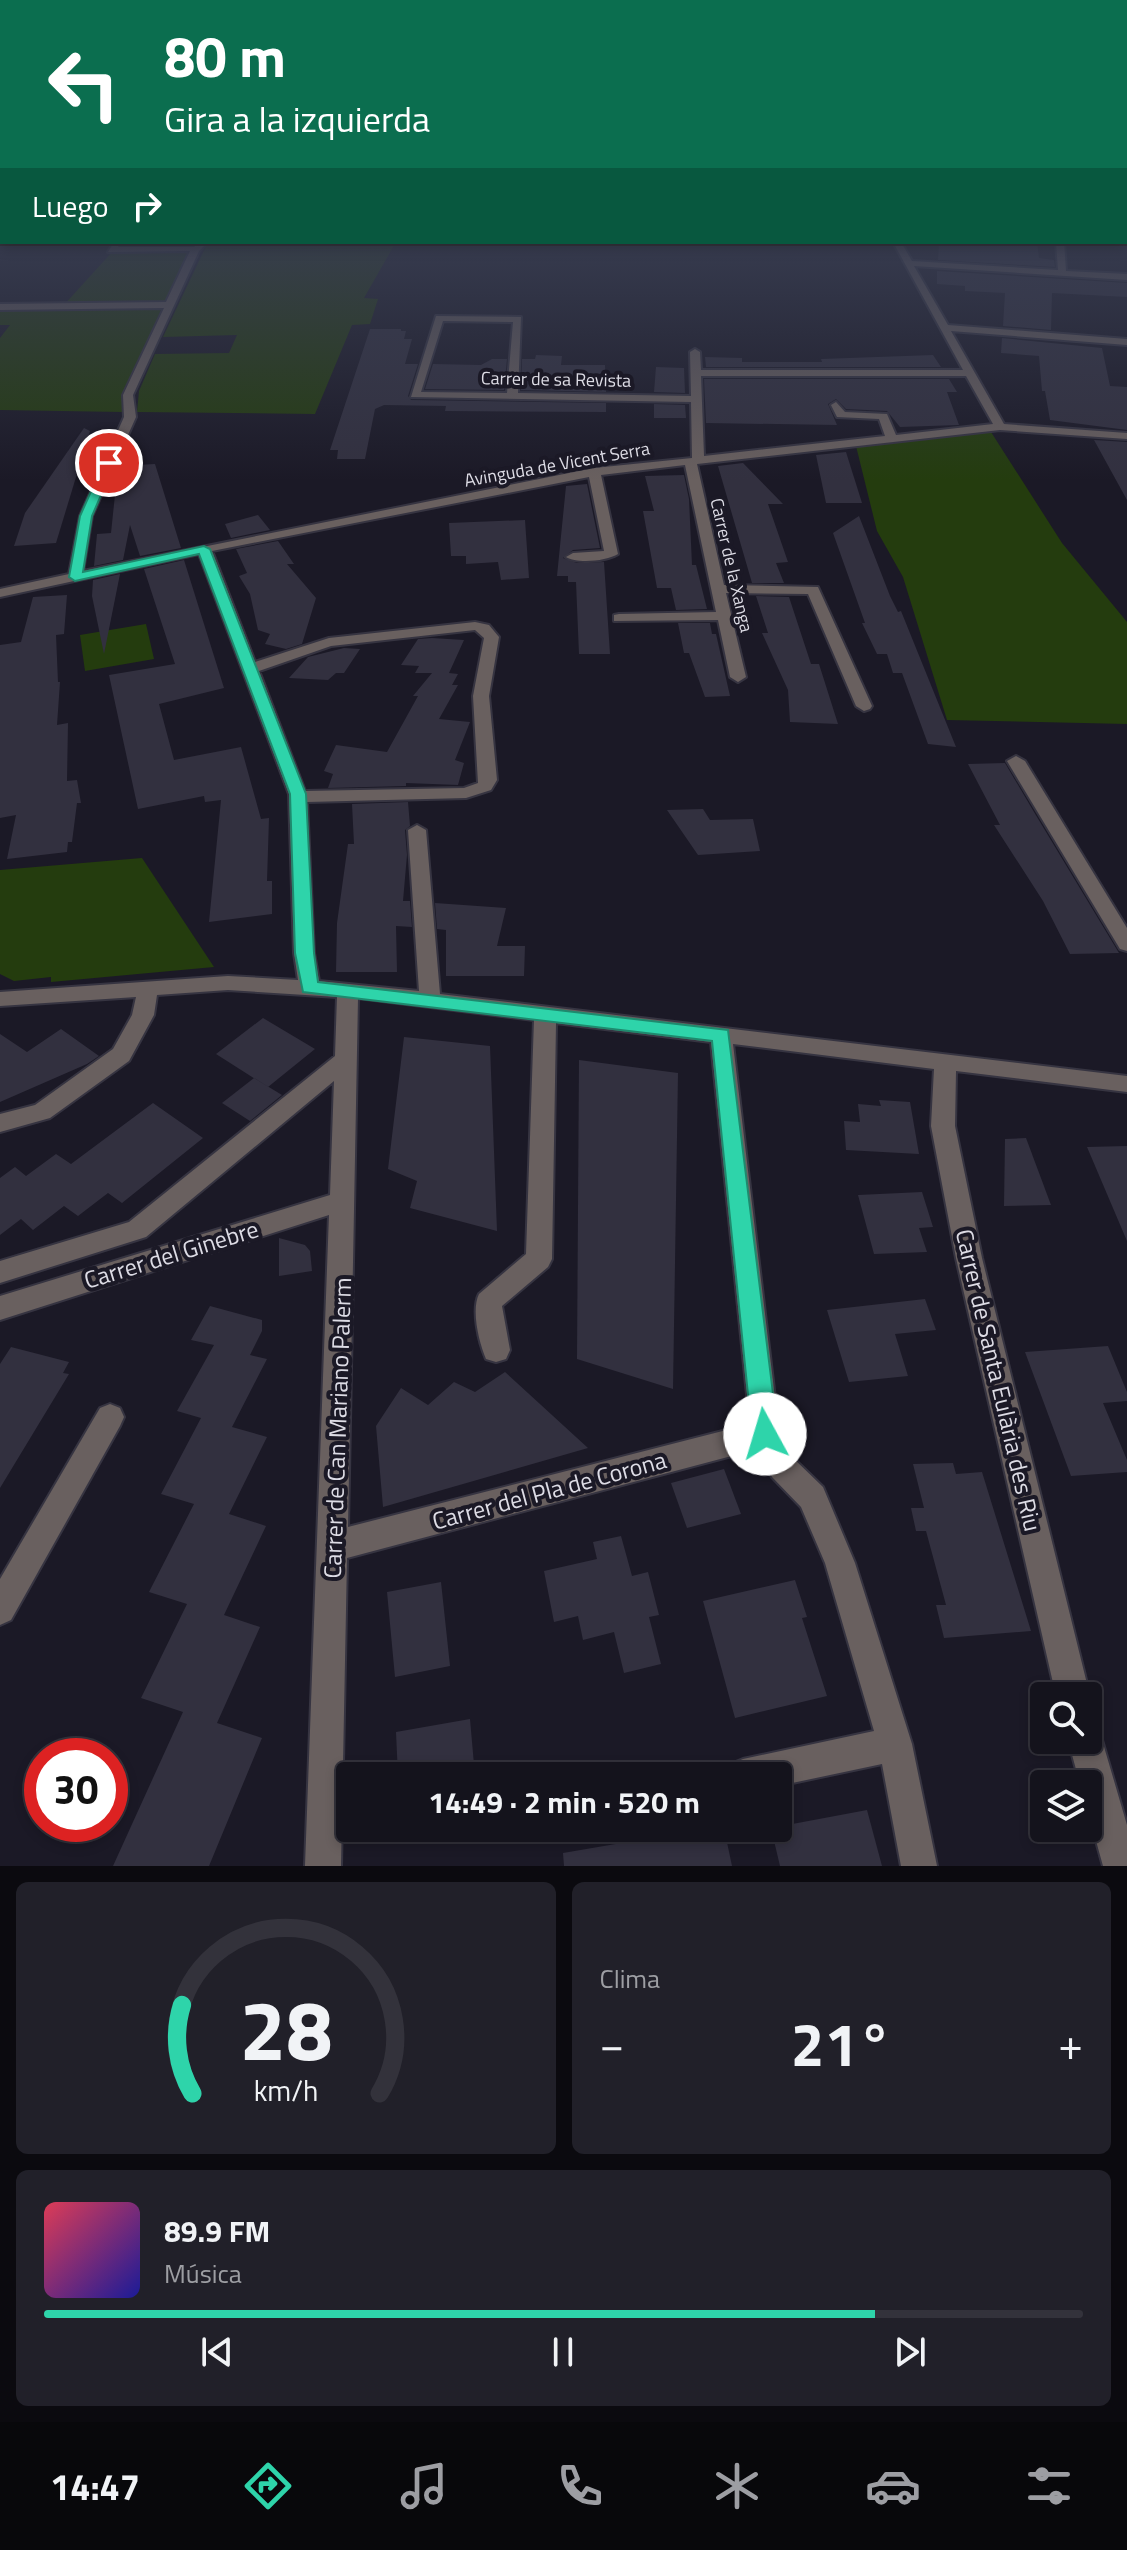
<!DOCTYPE html>
<html lang="es">
<meta charset="utf-8">
<style>
:root{--surface:#14131c;--page:#212029;--text:#f1f3f6;--muted:#9d9ea3;--line:#33323b;--accent:#2ed4aa}
body{margin:0;font-family:"Titillium Web",sans-serif;background:var(--page);color:var(--text);height:100vh;display:flex;flex-direction:column;font-size:30px;white-space:nowrap}
*{box-sizing:border-box;margin:0}
p{font-size:26px;color:var(--muted)}
.icon{flex:none;width:44px;height:44px;fill:none;stroke:currentColor;stroke-width:2;stroke-linecap:round;stroke-linejoin:round}
.map{position:relative;height:1866px;overflow:hidden}
.side{display:flex;flex-direction:column;gap:16px;padding:16px;background:#0b0a0f;flex:1}
.side>*{flex:none}
.banner{position:absolute;left:0px;top:0px;width:1128px;height:244px;box-shadow:0 4px 12px #0003,0 0 0 2px var(--line);background:#0b6e4f;color:#fff;overflow:hidden}
.tools{position:absolute;left:1030px;top:1682px;display:grid;gap:16px}
.tools a{display:grid;place-items:center;width:72px;height:72px;border-radius:8px;background:var(--surface);box-shadow:0 4px 12px #0003,0 0 0 2px var(--line);font-size:40px}
.speed{position:absolute;left:24px;top:1738px;display:flex;gap:16px;font-size:40px;font-weight:700;text-align:center}
.speed>*{display:grid;place-content:center;width:104px;height:104px;border-radius:50%;background:var(--surface);box-shadow:0 4px 12px #0003,0 0 0 2px var(--line);line-height:1}
.speed .limit{border:12px solid #d22;background:#fff;color:#111}
.pin{position:absolute;display:grid;place-items:center;width:68px;height:68px;color:#fff;margin:-34px;border:4px solid #fff;border-radius:50%;box-shadow:0 2px 8px #0007}
.me{position:absolute;width:88px;margin:-44px;rotate:354deg;stroke-linejoin:round;filter:drop-shadow(0 0 6px #0008)}
.turn{display:flex;align-items:center;gap:28px;height:168px;padding:0 32px;font-size:36px}
.turn .icon{width:104px;height:104px;stroke-width:2.5}
.turn b{display:block;font-size:56px;line-height:68px}
.then{display:flex;align-items:center;height:76px;padding:0 32px;background:#0003;gap:16px;font-size:30px}
.big{font-size:60px;font-weight:700;line-height:1.1}
.side .card{flex:1;display:flex;flex-direction:column;justify-content:center;gap:12px;min-width:0;padding:0 28px;border-radius:12px;background:var(--page)}
.side .dial{align-items:center;gap:0}
.dial svg{height:208px;overflow:visible;fill:none;stroke:var(--line);stroke-width:7;stroke-linecap:round;text-anchor:middle}
.dial text{fill:var(--text);stroke:none}
.song{display:flex;align-items:center;gap:24px}
.cover{width:96px;height:96px;border-radius:12px;background:linear-gradient(135deg,hsl(350 70% 55%),hsl(240 70% 35%))}
.played{height:8px;border-radius:4px;background:linear-gradient(90deg,var(--accent) 80%,var(--line) 80%)}
.keys{display:flex;justify-content:space-around;direction:ltr}
.heat{display:flex;justify-content:space-between;align-items:center;font-size:44px;direction:ltr}
.side .tiles{flex:1;display:grid;gap:16px;grid-template-columns:1fr 1fr}
.card:last-child{grid-column:span 2}
.trip{position:absolute;left:336px;top:1762px;width:456px;height:80px;border-radius:8px;background:var(--surface);box-shadow:0 4px 12px #0003,0 0 0 2px var(--line);font-weight:700;line-height:80px;text-align:center}
.tabs{display:flex;height:128px;justify-content:space-around;align-items:center;background:#08080b;color:var(--muted)}
.tabs .icon{width:56px;height:56px}
.tabs .selected{color:var(--accent)}
.tabs b{font-size:36px;color:var(--text)}
.map>svg:first-child{display:block}
.green{fill:#243c0e}
.building{fill:#32303f}
.lines{fill:none;stroke-linecap:round;stroke-linejoin:round}
.minor-casing{stroke:#363441;stroke-width:4}
.minor{fill:#69605f;fill-rule:evenodd}
.route{fill:#2ed4aa;stroke:#1e8a6e;stroke-width:2}
.labels{text-anchor:middle;dominant-baseline:central;stroke-width:8;stroke-linejoin:round;paint-order:stroke}
.far-street-label{font-size:18px;fill:#dddce5;stroke:#1b1926}
.near-street-label{font-size:24px;fill:#dddce5;stroke:#1b1926}
</style>
<div class="map">
<svg width="1127" height="1866" viewBox="0 0 1127 1866">
<rect width="100%" height="100%" fill="#1b1926"/>
<g class="green">
<path d="M208 242H396L364 298 378 299 370 324 352 325 315 414 137 412 139 391 155 354 229 353 237 335 163 337Z"/>
<path d="M113 251H189L170 297 164 303 63 306Z"/>
<path d="M160 307 161 310 125 392 122 412 0 410V338L10 325H0V308Z"/>
<path d="M991 432 1062 543 1127 622V724L947 720 903 577 877 531 856 446Z"/>
<path d="M146 624 154 659 85 671 80 635Z"/>
<path d="M142 858 214 967 51 982V977L14 981 0 974V870Z"/>
</g>
<g class="building">
<path d="M939 242H1037L1039 258 1054 260 1055 267 938 260Z"/>
<path d="M937 271 1127 283V297L1052 293 1051 330 1003 326 1005 293 965 291V286L937 284Z"/>
<path d="M370 329H401V331H406L404 339H412L405 364H418L408 396 411 400 606 403V412L445 411 446 406 384 405 375 409 365 459H337L338 450H330Z"/>
<path d="M1002 338 1102 348 1110 386 1127 387V430L1050 420 1045 391H1042L1039 356 1001 353Z"/>
<path d="M536 355 562 356 561 365H605L606 392 521 390 522 359H535Z"/>
<path d="M933 355 941 367H706L705 357 742 358V362H822L821 359Z"/>
<path d="M492 359H507L504 390 425 389 433 364 481 365Z"/>
<path d="M656 367 684 368 685 393 654 392Z"/>
<path d="M704 379H949L957 392H947L959 425 900 427 887 411 846 409 836 399 828 404 837 425 706 423Z"/>
<path d="M654 404 685 405 686 418H654Z"/>
<path d="M84 428 90 431 56 543 14 546 25 513Z"/>
<path d="M1094 440 1127 442V500Z"/>
<path d="M846 452 862 503H826L816 455Z"/>
<path d="M743 463 783 504H768L788 562 776 563 784 583H752L718 466Z"/>
<path d="M155 464 181 548 140 556 130 525 123 560 94 566 97 534 111 533 118 466Z"/>
<path d="M684 475 689 499 692 565H696L707 609 676 610 671 588H657L643 511H654L645 476Z"/>
<path d="M587 484 600 548 573 550 563 558 577 563 604 562 610 654H579L576 582H568V576H557L566 486Z"/>
<path d="M258 515 270 530 231 538 225 524Z"/>
<path d="M859 516 890 596 898 612 901 611 956 747 928 744 902 673H893L887 654H877L862 623H865L833 533Z"/>
<path d="M525 520 529 578 501 580 498 562 466 564V556H451L449 523Z"/>
<path d="M278 541 294 564H287L316 598 302 644 286 649 265 644 270 634 258 630 250 594 239 576 247 573 236 549Z"/>
<path d="M184 560 224 688 159 704 174 760 241 747 261 819 269 818 267 881H272V914L209 922 221 800 205 802 204 796 138 809 109 675 175 664 144 569Z"/>
<path d="M120 574 104 654 92 596 93 580Z"/>
<path d="M67 595 64 634 56 635 58 682H60L57 725 68 723 67 781 77 780 81 803H77L72 842H68L67 852 7 859 16 815 0 818V645L21 642 33 597Z"/>
<path d="M756 596 789 597 811 664H819L838 724 790 722 788 690 762 633H768Z"/>
<path d="M678 623H710L712 634H716L730 696 705 697 689 653H684Z"/>
<path d="M432 638 464 640 449 673 458 674 452 685H458L439 719 470 722 455 760 464 763 458 785 406 783V786L328 788 333 774 324 771 336 745 387 752 418 696H413L432 673H415L419 666 401 665 418 639Z"/>
<path d="M344 648 360 649 344 673H336L328 680 289 678 308 657Z"/>
<path d="M1005 763 1034 812 1119 953 1070 954 1043 901 994 825H1000L968 764Z"/>
<path d="M408 802 410 826 405 830 407 855 403 901H410L412 927 396 926 397 972H336L337 923 348 844H354L352 804Z"/>
<path d="M703 809 710 820 753 819 760 851 698 855 667 810Z"/>
<path d="M435 903 506 908 497 946H525L524 976H446V930L437 929Z"/>
<path d="M263 1018 315 1049 268 1087 216 1054Z"/>
<path d="M61 1029 99 1056 87 1064 0 1102V1034L27 1052Z"/>
<path d="M404 1037 490 1046 497 1231 410 1208 417 1181 388 1169Z"/>
<path d="M579 1060 678 1073 673 1389 577 1359Z"/>
<path d="M254 1078 282 1095 250 1121 222 1103Z"/>
<path d="M879 1100 910 1102 919 1154 846 1150 844 1121 860 1122 858 1104 881 1106Z"/>
<path d="M153 1103 203 1138 122 1203 108 1193 78 1216 64 1206 33 1230 21 1219 0 1235V1178L15 1167 26 1176 56 1154 71 1164Z"/>
<path d="M1026 1138 1051 1205 1004 1206 1005 1139Z"/>
<path d="M1127 1146V1241L1087 1147Z"/>
<path d="M922 1192 933 1227 919 1228 927 1252 874 1254 858 1195Z"/>
<path d="M279 1238 305 1245 310 1251 312 1271 279 1276Z"/>
<path d="M925 1299 936 1330 895 1334 908 1376 849 1382 827 1310Z"/>
<path d="M210 1306 262 1320V1331L250 1355 267 1359 232 1427 267 1437 229 1514 266 1526 224 1615 260 1627 217 1723 262 1738 209 1866H113L183 1712 141 1698 187 1604 149 1592 194 1504 161 1494 201 1418 177 1411 214 1345 191 1340Z"/>
<path d="M1108 1346 1127 1392V1401L1103 1403 1127 1460V1472L1071 1476 1025 1352Z"/>
<path d="M11 1347 69 1362 63 1373 69 1374 0 1488V1364Z"/>
<path d="M505 1372 588 1448 383 1507 376 1426 401 1388 428 1405 454 1382 475 1392Z"/>
<path d="M953 1463 956 1474 982 1472 1031 1631 944 1638 936 1605H946L926 1531H916L911 1508H924L913 1464Z"/>
<path d="M724 1469 741 1514 687 1528 671 1483Z"/>
<path d="M621 1536 632 1576 648 1572 659 1615 649 1617 661 1664 624 1673 614 1632 583 1640 578 1616 554 1622 544 1571 597 1559 593 1542Z"/>
<path d="M795 1580 807 1617 802 1618 827 1696 735 1718 703 1601Z"/>
<path d="M441 1582 450 1666 395 1677 387 1592Z"/>
<path d="M470 1719 475 1776H398L396 1732Z"/>
<path d="M867 1810 882 1866H780L771 1828Z"/>
<path d="M709 1828H724L732 1866H564L563 1853Z"/>
</g>
<g class="lines">
<g class="minor-casing">
<g id="minor">
<path d="M114 242H122L118 247H194L199 242H208L199 251 133 395 136 417 92 516 83 571 594 468 692 458 691 402 411 397 436 316 521 317 518 393 691 396 690 352 695 349 700 352 701 370H963L893 242H901L912 261 1058 270 1056 242H1064L1066 271 1127 274V280L914 266 948 325 1127 339V345L951 331 1004 424 1127 433V439L1000 430 697 464 724 585 818 587 872 706 870 709 864 711 856 706 808 594 726 593 746 677 738 682 730 677 718 620 614 621V615L619 614 716 612 685 465 601 475 618 554C607 561 577 564 566 557L573 553 604 551 589 477 212 551 255 662 329 638 475 622 489 625 499 637 489 696 497 780 491 790 466 798 307 802 314 953 319 981 419 991 408 830 417 825 426 830 440 994 1127 1076V1092L956 1071 955 1126 982 1258 1090 1696 1088 1700V1696H1056L956 1258 931 1126 934 1069 733 1044 779 1432 792 1457 823 1487 855 1563 912 1744 937 1866H901L882 1764 778 1786V1776H726L731 1764 743 1759 874 1731 825 1563 801 1507 772 1477 758 1449 347 1558 341 1866H305L329 1215 0 1320V1296L330 1195 334 1081 146 1237 0 1283V1261L129 1222 335 1056 337 997 228 990 157 995 154 1015 129 1061 50 1118 0 1132V1114L35 1105 113 1049 132 1015 136 997 0 1006V992L228 976 298 980 294 953 289 794 199 554 0 597V589L69 574 80 516 124 417 123 395 164 308 0 310V304L166 302 190 251 108 252ZM443 321 513 322 507 393 421 392ZM701 376H966L993 424 896 435 887 414 845 412 836 402 831 405 837 417 879 419 885 436 704 456ZM475 630 484 638 473 696 478 783 464 788 305 791 259 671 331 646ZM358 998 534 1020 526 1254 479 1294C471 1310 479 1343 486 1359L496 1362 506 1359 510 1350 502 1306 548 1267 552 1259 556 1023 711 1042 750 1424 348 1527Z"/>
<path d="M1016 756 1025 761 1127 928V951L1120 949 1007 761Z"/>
<path d="M110 1404 120 1408 124 1417 120 1426 11 1620 0 1625V1579L100 1408Z"/>
<path d="M1088 1724 1097 1728 1102 1740 1127 1825V1866H1103L1088 1812V1784H1080L1068 1740H1088Z"/>
</g>
</g>
<use href="#minor" class="minor"/>
</g>
<linearGradient id="sky" x2="0" y2="1"><stop stop-color="#0f0e15"/><stop offset="0.46" stop-color="#393e52"/><stop offset="1" stop-color="#393e52" stop-opacity="0"/></linearGradient>
<rect width="1127" height="481" fill="url(#sky)"/>
<path class="route" d="M105 460 115 463 92 516 83 572 204 546 210 549 306 794 314 953 318 982 728 1030 778 1434 774 1443 765 1446 756 1443 752 1434 712 1041 303 992 295 953 290 794 199 554 75 581 69 577 80 516Z"/>
<g class="labels">
<g class="far-street-label">
<text transform="translate(556 379) rotate(1)">Carrer de sa Revista</text>
<text transform="translate(557 464) rotate(-10)">Avinguda de Vicent Serra</text>
<text transform="translate(732 565) rotate(77)">Carrer de la Xanga</text>
</g>
<g class="near-street-label">
<text transform="translate(171 1254) rotate(-17)">Carrer del Ginebre</text>
<text transform="translate(999 1380) rotate(77)">Carrer de Santa Eulària des Riu</text>
<text transform="translate(337 1428) rotate(-88)">Carrer de Can Mariano Palerm</text>
<text transform="translate(549 1490) rotate(-15)">Carrer del Pla de Corona</text>
</g>
</g>
</svg>
<div class="tools">
<a><svg class="icon" aria-label="search" viewBox="0 0 24 24"><circle cx="10" cy="10" r="6"/><path d="M15 15l6 6"/></svg></a>
<a><svg class="icon" aria-label="layers" viewBox="0 0 24 24"><path d="M12 4l9 5-9 5-9-5zM3 14l9 5 9-5"/></svg></a>
</div>
<div class="speed"><div class="limit">30</div></div>
<div class="pin" style="left:109px;top:463px;background:#d93025"><svg class="icon" aria-label="arrive" viewBox="0 0 24 24"><path d="M6 21V4h12l-3 4 3 4H6"/></svg></div>
<svg class="me" style="left:765px;top:1434px" viewBox="-20 -20 40 40"><circle r="19" fill="#fff"/><path d="M0-13L10 11 0 6-10 11z" fill="#2ed4aa"/></svg>
<div class="trip">14:49 · 2 min · 520 m</div>
<div class="banner">
<div class="turn"><svg class="icon" aria-label="left" viewBox="0 0 24 24"><path d="M17 20v-9H6M10 6l-5 5 5 5"/></svg><div><b>80 m</b>Gira a la izquierda</div></div>
<div class="then">Luego<svg class="icon" aria-label="right" viewBox="0 0 24 24"><path d="M7 20v-9h11M14 6l5 5-5 5"/></svg></div>
</div>
</div>
<section class="side">
<div class="tiles">
<div class="card dial"><svg viewBox="0 0 100 80">
<path d="M14 69A42 42 0 1 1 86 69"/>
<path d="M14 69A42 42 0 0 1 10 35" stroke="#2ed4aa"/>
<text x="50" y="56" font-size="32" font-weight="700">28</text>
<text x="50" y="72" font-size="11">km/h</text>
</svg></div>
<div class="card"><p>Clima</p>
<div class="heat"><a>−</a><b class="big">21°</b><a>+</a></div>
</div>
<div class="card">
<div class="song"><i class="cover"></i><div><b>89.9 FM</b><p>Música</p></div></div>
<div class="played"></div>
<div class="keys"><svg class="icon" aria-label="previous" viewBox="0 0 24 24"><path d="M18 5L8 12l10 7zM5 5v14"/></svg><svg class="icon" aria-label="pause" viewBox="0 0 24 24"><path d="M8 5v14M16 5v14"/></svg><svg class="icon" aria-label="next" viewBox="0 0 24 24"><path d="M6 5l10 7-10 7zM19 5v14"/></svg></div>
</div>
</div>
</section>
<nav class="tabs">
<b>14:47</b>
<svg class="icon selected" aria-label="directions" viewBox="0 0 24 24"><path d="M12 3l9 9-9 9-9-9zM9 14v-3h6M13 9l2 2-2 2"/></svg>
<svg class="icon" aria-label="music" viewBox="0 0 24 24"><path d="M9 18V5l10-2v13"/><circle cx="6" cy="18" r="3"/><circle cx="16" cy="16" r="3"/></svg>
<svg class="icon" aria-label="phone" viewBox="0 0 24 24"><path d="M5 4h4l2 5-3 2q2 4 5 5l2-3 5 2v4C11 20 4 13 5 4z"/></svg>
<svg class="icon" aria-label="climate" viewBox="0 0 24 24"><path d="M12 3v18M4 7l16 10M4 17L20 7"/></svg>
<svg class="icon" aria-label="car" viewBox="0 0 24 24"><path d="M5 17H2v-5l4-1 3-4h7l3 4 3 1v5h-3M9 17h6M6 11h13"/><circle cx="7" cy="17" r="2"/><circle cx="17" cy="17" r="2"/></svg>
<svg class="icon" aria-label="filters" viewBox="0 0 24 24"><path d="M4 7h16M4 17h16"/><circle cx="9" cy="7" r="2"/><circle cx="15" cy="17" r="2"/></svg>
</nav>
